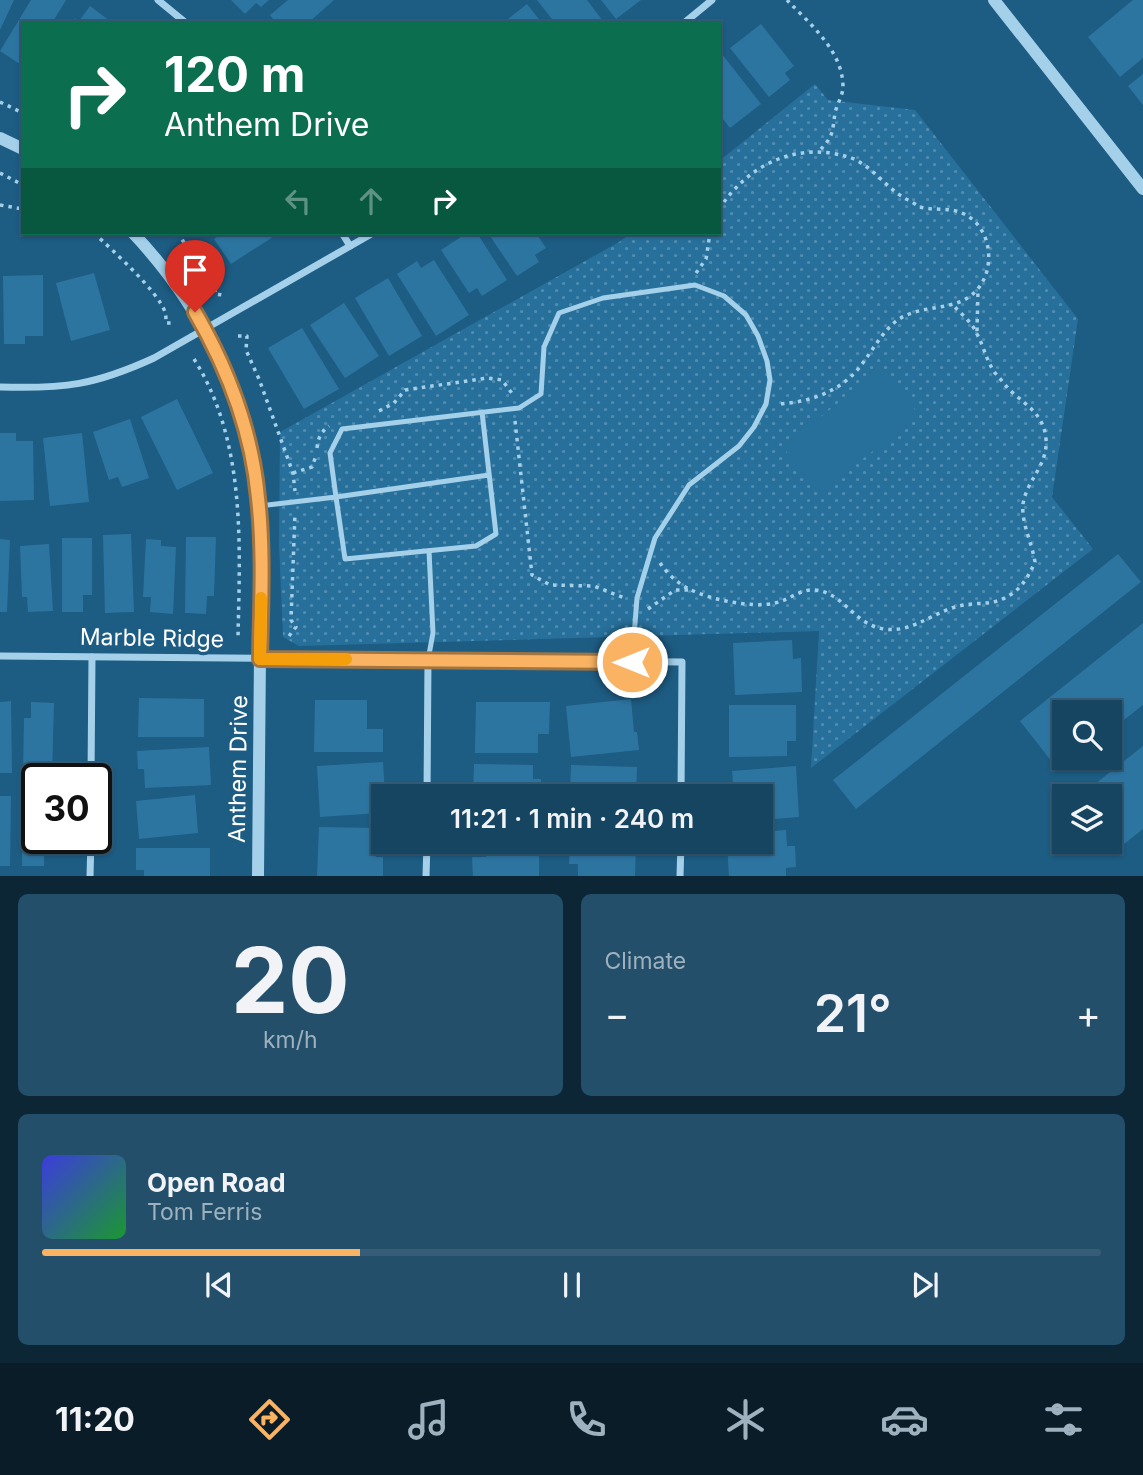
<!DOCTYPE html>
<meta charset="utf-8">
<style>
:root{--surface:#164562;--page:#234f6b;--text:#f1f3f6;--muted:#9eb1be;--line:#355d77;--accent:#f9b362}
body{margin:0;font-family:Inter,sans-serif;background:var(--page);color:var(--text);height:100vh;display:flex;flex-direction:column;font-size:26px;white-space:nowrap}
*{box-sizing:border-box;margin:0}
p{font-size:23px;color:var(--muted)}
.icon{flex:none;width:38px;height:38px;fill:none;stroke:currentColor;stroke-width:2;stroke-linecap:round;stroke-linejoin:round}
.map{position:relative;height:876px;overflow:hidden}
.drawer{display:flex;flex-direction:column;gap:18px;padding:18px;background:#0c2636;flex:1}
.drawer>*{flex:none}
.banner{position:absolute;left:21px;top:21px;width:700px;height:214px;border-radius:0px;box-shadow:0 2px 5px #0004,0 0 0 2px var(--line);background:#0b6e4f;color:#fff;overflow:hidden}
.controls{position:absolute;left:1052px;top:700px;display:grid;gap:14px}
.controls a{display:grid;place-items:center;width:70px;height:70px;border-radius:0px;background:var(--surface);box-shadow:0 2px 5px #0004,0 0 0 2px var(--line);font-size:35px}
.speed{position:absolute;left:21px;top:763px;display:flex;gap:14px;font-size:35px;font-weight:700;text-align:center}
.speed>*{display:grid;place-content:center;width:91px;height:91px;border-radius:50%;background:var(--surface);box-shadow:0 2px 5px #0004,0 0 0 2px var(--line);line-height:1}
.speed .limit{border:4px solid #111;border-radius:10px;background:#fff;color:#111}
.pin{position:absolute;display:grid;place-items:center;width:60px;height:60px;color:#fff;margin:-72px -30px;border-radius:50% 50% 50% 0;rotate:-45deg;box-shadow:0 0 7px #0007}
.pin .icon{rotate:45deg}
.me{position:absolute;width:77px;margin:-38px;rotate:270deg;stroke-linejoin:round;filter:drop-shadow(0 0 5px #0008)}
.turn{display:flex;align-items:center;gap:24px;height:147px;padding:0 28px;font-size:32px}
.turn .icon{width:91px;height:91px;stroke-width:2.5}
.turn b{display:block;font-size:49px;line-height:60px}
.lanes{display:flex;align-items:center;height:66px;padding:0 28px;background:#0003;justify-content:center;gap:35px;direction:ltr}
.lanes .off{opacity:.35}
.big{font-size:52px;font-weight:600;line-height:1.1}
.drawer .widget{flex:1;display:flex;flex-direction:column;justify-content:center;gap:10px;min-width:0;padding:0 24px;border-radius:10px;background:var(--page)}
.drawer .dial{align-items:center;gap:0}
.dial b{font-size:91px;line-height:1}
.song{display:flex;align-items:center;gap:21px}
.cover{width:84px;height:84px;border-radius:10px;background:linear-gradient(135deg,hsl(240 70% 55%),hsl(130 70% 35%))}
.played{height:7px;border-radius:4px;background:linear-gradient(90deg,var(--accent) 30%,var(--line) 30%)}
.keys{display:flex;justify-content:space-around;direction:ltr}
.heat{display:flex;justify-content:space-between;align-items:center;font-size:38px;direction:ltr}
.drawer .tiles{flex:1;display:grid;gap:18px;grid-template-columns:1fr 1fr}
.widget:last-child{grid-column:span 2}
.trip{position:absolute;left:371px;top:784px;width:402px;height:70px;border-radius:0px;background:var(--surface);box-shadow:0 2px 5px #0004,0 0 0 2px var(--line);font-weight:600;line-height:70px;text-align:center}
.dock{display:flex;height:112px;justify-content:space-around;align-items:center;background:#091c27;color:var(--muted)}
.dock .icon{width:49px;height:49px}
.dock .current{color:var(--accent)}
.dock b{font-size:32px;color:var(--text)}
.map>svg:first-child{display:block}
.green{fill:url(#green-dots)}
.pitch{fill:#27709c}
.building{fill:#2d75a1}
.lines{fill:none;stroke-linecap:round;stroke-linejoin:round}
.path{stroke:#a4d0ea;stroke-width:3.5;stroke-dasharray:3.5 5;stroke-linecap:butt}
.service{stroke:#a4d0ea;stroke-width:5}
.minor{stroke:#a4d0ea;stroke-width:7}
.tertiary{stroke:#a4d0ea;stroke-width:12}
.route-casing{stroke:#a27440;stroke-width:18}
.route{stroke:#f9b362;stroke-width:12}
.slow{stroke:#f59e0b;stroke-width:12}
.labels{text-anchor:middle;dominant-baseline:central;stroke-width:7;stroke-linejoin:round;paint-order:stroke}
.street-label{font-size:23px;fill:#fff;stroke:#1d5c83}
</style>
<div class="map">
<svg width="1143" height="877" viewBox="0 0 1143 877">
<defs>
<pattern id="green-dots" width="8" height="8" patternUnits="userSpaceOnUse" patternTransform="scale(1.75)"><rect width="8" height="8" fill="#27709c"/><path d="M2 2h.1M6 6h.1" fill="none" stroke="#528db0" stroke-width="1.8" stroke-linecap="round"/></pattern>
</defs>
<rect width="100%" height="100%" fill="#1d5c83"/>
<path class="green" d="M815 84 828 100 915 110 1078 319 1052 497 1093 549 811 768 819 631 299 646 283 637 279 545 280 432 619 242 631 233H719V161Z"/>
<path class="pitch" d="M882 368 919 415 819 493 783 447Z"/>
<g class="building">
<path d="M0 0H14L0 30Z"/>
<path d="M31 0H66L52 23H23V66L0 51Z"/>
<path d="M231 0H269L261 7 256 3 245 14Z"/>
<path d="M288 0H334L308 23H276L270 15Z"/>
<path d="M537 0H587L603 21 600 23H555Z"/>
<path d="M601 0H641L616 19Z"/>
<path d="M1133 0H1143V58L1120 77 1088 37Z"/>
<path d="M527 4 542 23H503Z"/>
<path d="M90 6 110 21 108 23H71L75 18 79 21Z"/>
<path d="M761 24 794 66 785 73 790 80 769 97 730 48Z"/>
<path d="M722 54 761 104 730 128 719 114V56Z"/>
<path d="M1143 74V105L1128 86Z"/>
<path d="M223 233H279L231 264 214 239Z"/>
<path d="M467 233H477L507 280 482 296 477 288 469 293 441 250Z"/>
<path d="M488 233H536L546 248 535 255 539 262 517 276Z"/>
<path d="M434 260 469 315 436 336 397 274 417 261 421 268Z"/>
<path d="M94 273 110 330 71 341 56 283Z"/>
<path d="M43 275V336H25V344H4L3 276Z"/>
<path d="M388 278 422 336 389 356 355 298Z"/>
<path d="M344 303 379 356 345 378 310 325Z"/>
<path d="M302 328 339 389 304 409 268 348Z"/>
<path d="M177 399 213 473 177 490 141 417Z"/>
<path d="M130 419 149 478 122 487 118 477 109 480 93 432Z"/>
<path d="M0 433H16V441H33L34 500 0 501Z"/>
<path d="M82 433 89 502 50 506 43 438Z"/>
<path d="M131 534 134 612 105 613 103 535Z"/>
<path d="M186 537H216L214 596H207L206 614 185 613Z"/>
<path d="M62 538H92V595H83V612H62Z"/>
<path d="M0 539 10 540 7 612H0Z"/>
<path d="M146 539 161 540V546L176 547 173 614 150 612 151 597H143Z"/>
<path d="M49 544 53 611 28 612 27 597H22L20 546Z"/>
<path d="M1118 554 1141 582 856 809 833 780Z"/>
<path d="M1143 623V705L1110 731V712H1064V758H1076L1059 771 1020 721Z"/>
<path d="M792 640 793 659 801 658 802 692 735 695 733 643Z"/>
<path d="M139 698 204 699V737H138Z"/>
<path d="M631 699 634 732H637L639 750 571 757 566 706Z"/>
<path d="M315 700H367V729H383V752H314Z"/>
<path d="M11 701 12 773H0V702Z"/>
<path d="M31 702 54 703 52 775H23L24 718H31Z"/>
<path d="M476 702H550L549 734H538V753H475Z"/>
<path d="M729 705H796V741H787V756L729 757Z"/>
<path d="M1143 746V829L1119 848 1110 836V796H1080Z"/>
<path d="M209 747 211 785 145 788 144 769H138L137 751Z"/>
<path d="M383 762 385 795 378 796 379 813 320 817 317 766Z"/>
<path d="M474 764 533 765V779H541V796H473Z"/>
<path d="M571 765 637 767 636 796H570Z"/>
<path d="M796 766 799 817 761 820V796H734L732 771Z"/>
<path d="M23 792H37V838H52V849H44V866H22Z"/>
<path d="M195 795 198 833 139 839 136 801Z"/>
<path d="M0 796H11L10 866H0Z"/>
<path d="M319 827 377 828 376 857H383V877H317Z"/>
<path d="M786 830 787 846H795L796 867 786 868V877H729L727 842H761V832Z"/>
<path d="M486 842H539V877H473L472 857H486Z"/>
<path d="M570 842H636L635 877H578V864H569Z"/>
<path d="M136 848H210V877H144V870H136Z"/>
</g>
<g class="lines">
<g class="path">
<path d="M787 0C810 24 843 51 843 87 843 95 837 104 835 113 832 133 834 136 818 152"/>
<path d="M0 102 23 113"/>
<path d="M0 173 23 185"/>
<path d="M0 205 23 209"/>
<path d="M719 209C745 170 784 147 831 153 840 155 848 156 856 160 875 170 888 189 906 199 911 201 916 205 920 207 933 211 949 207 962 213 990 225 996 263 980 286 960 315 921 301 895 322 880 335 871 353 859 368 839 392 810 402 779 404"/>
<path d="M94 233C111 249 158 291 165 312 166 313 166 321 166 323H174"/>
<path d="M177 233 208 274 214 290 220 291 219 300"/>
<path d="M696 273 706 259 710 233"/>
<path d="M977 331 978 290"/>
<path d="M238 336H247L246 350 259 379 293 473 295 491"/>
<path d="M194 359C246 441 240 544 238 637"/>
<path d="M379 411 394 403 405 390 488 378 502 380 514 396"/>
<path d="M515 421 532 575 550 585 594 586 627 599"/>
<path d="M317 448C318 438 321 432 329 426"/>
<path d="M293 473 312 467 316 456"/>
<path d="M660 563C665 570 671 577 678 582 697 598 751 609 775 603 790 600 799 589 815 590 840 592 851 617 873 626 907 639 929 613 959 606 979 601 991 607 1010 595 1023 587 1029 575 1035 562 1032 543 1021 522 1023 504 1027 479 1048 466 1046 439 1044 416 1029 407 1013 393 1006 387 1001 379 995 373 986 360 984 347 977 334 972 322 961 314 953 305"/>
<path d="M648 609 675 590H690"/>
<path d="M289 636 296 627 291 620 295 513"/>
</g>
<g class="service">
<path d="M482 412 496 534 476 546 345 559 336 497 489 475"/>
<path d="M259 506 336 497 330 453 342 429 519 408 541 394 544 347 559 313 603 298 695 285 724 296 746 315 758 336 767 361 770 380 766 404 754 427 739 446 689 485 655 538 637 598 632 662"/>
<path d="M428 660 433 633 429 551"/>
</g>
<g class="minor">
<path d="M158 0 186 23"/>
<path d="M684 23 712 0"/>
<path d="M342 233 350 246"/>
<path d="M0 387C65 389 95 385 154 358L373 233"/>
<path d="M0 656 682 662 681 796"/>
<path d="M91 779 92 657"/>
<path d="M427 796 428 660"/>
<path d="M90 877 91 838"/>
<path d="M426 877 427 842"/>
<path d="M680 877 681 842"/>
</g>
<g class="tertiary">
<path d="M994 0 1143 189"/>
<path d="M0 138 23 149"/>
<path d="M133 233C201 305 247 397 258 496 264 548 261 602 260 654 260 728 259 802 258 877"/>
</g>
</g>
<g class="lines">
<g class="route-casing">
<path id="route" d="M195 312C228 369 252 432 258 498 264 551 261 605 260 659L632 662"/>
</g>
<use href="#route" class="route"/>
<path class="slow" d="M261 598 260 659H346"/>
</g>
<g class="labels">
<g class="street-label">
<text transform="translate(152 638) rotate(1)">Marble Ridge</text>
<text transform="translate(238 769) rotate(-89)">Anthem Drive</text>
</g>
</g>
</svg>
<div class="controls">
<a><svg class="icon" aria-label="search" viewBox="0 0 24 24"><circle cx="10" cy="10" r="6"/><path d="M15 15l6 6"/></svg></a>
<a><svg class="icon" aria-label="layers" viewBox="0 0 24 24"><path d="M12 4l9 5-9 5-9-5zM3 14l9 5 9-5"/></svg></a>
</div>
<div class="speed"><div class="limit">30</div></div>
<div class="pin" style="left:195px;top:312px;background:#d93025"><svg class="icon" aria-label="arrive" viewBox="0 0 24 24"><path d="M6 21V4h12l-3 4 3 4H6"/></svg></div>
<svg class="me" style="left:632px;top:662px" viewBox="-20 -20 40 40"><circle r="17" fill="#f9b362" stroke="#fff" stroke-width="3"/><path d="M0-11L8 9 0 5-8 9z" fill="#fff"/></svg>
<div class="trip">11:21 · 1 min · 240 m</div>
<div class="banner">
<div class="turn"><svg class="icon" aria-label="right" viewBox="0 0 24 24"><path d="M7 20v-9h11M14 6l5 5-5 5"/></svg><div><b>120 m</b>Anthem Drive</div></div>
<div class="lanes"><svg class="icon off" aria-label="left" viewBox="0 0 24 24"><path d="M17 20v-9H6M10 6l-5 5 5 5"/></svg><svg class="icon off" aria-label="ahead" viewBox="0 0 24 24"><path d="M12 20V5M6 11l6-6 6 6"/></svg><svg class="icon" aria-label="right" viewBox="0 0 24 24"><path d="M7 20v-9h11M14 6l5 5-5 5"/></svg></div>
</div>
</div>
<section class="drawer">
<div class="tiles">
<div class="widget dial"><b>20</b><p>km/h</p></div>
<div class="widget"><p>Climate</p>
<div class="heat"><a>−</a><b class="big">21°</b><a>+</a></div>
</div>
<div class="widget">
<div class="song"><i class="cover"></i><div><b>Open Road</b><p>Tom Ferris</p></div></div>
<div class="played"></div>
<div class="keys"><svg class="icon" aria-label="previous" viewBox="0 0 24 24"><path d="M18 5L8 12l10 7zM5 5v14"/></svg><svg class="icon" aria-label="pause" viewBox="0 0 24 24"><path d="M8 5v14M16 5v14"/></svg><svg class="icon" aria-label="next" viewBox="0 0 24 24"><path d="M6 5l10 7-10 7zM19 5v14"/></svg></div>
</div>
</div>
</section>
<nav class="dock">
<b>11:20</b>
<svg class="icon current" aria-label="directions" viewBox="0 0 24 24"><path d="M12 3l9 9-9 9-9-9zM9 14v-3h6M13 9l2 2-2 2"/></svg>
<svg class="icon" aria-label="music" viewBox="0 0 24 24"><path d="M9 18V5l10-2v13"/><circle cx="6" cy="18" r="3"/><circle cx="16" cy="16" r="3"/></svg>
<svg class="icon" aria-label="phone" viewBox="0 0 24 24"><path d="M5 4h4l2 5-3 2q2 4 5 5l2-3 5 2v4C11 20 4 13 5 4z"/></svg>
<svg class="icon" aria-label="climate" viewBox="0 0 24 24"><path d="M12 3v18M4 7l16 10M4 17L20 7"/></svg>
<svg class="icon" aria-label="car" viewBox="0 0 24 24"><path d="M5 17H2v-5l4-1 3-4h7l3 4 3 1v5h-3M9 17h6M6 11h13"/><circle cx="7" cy="17" r="2"/><circle cx="17" cy="17" r="2"/></svg>
<svg class="icon" aria-label="filters" viewBox="0 0 24 24"><path d="M4 7h16M4 17h16"/><circle cx="9" cy="7" r="2"/><circle cx="15" cy="17" r="2"/></svg>
</nav>
